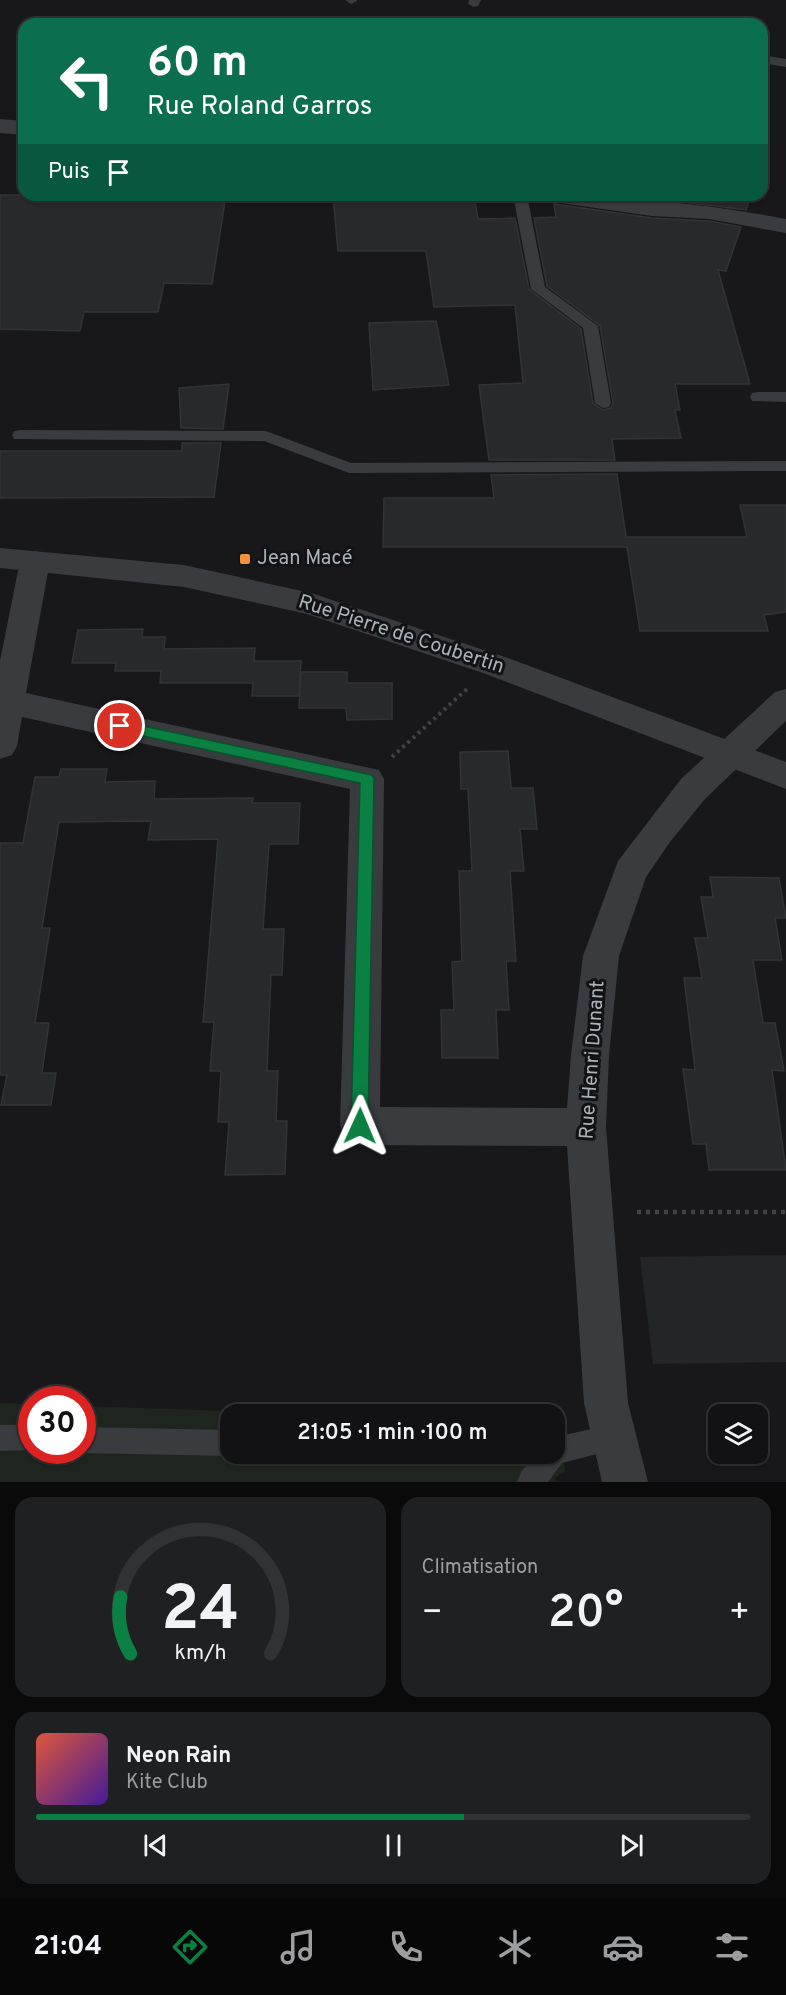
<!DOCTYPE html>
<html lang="fr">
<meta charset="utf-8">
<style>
:root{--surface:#121214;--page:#1f2022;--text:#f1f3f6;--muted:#9c9ea0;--line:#313234;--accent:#0b8043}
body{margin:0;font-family:Overpass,sans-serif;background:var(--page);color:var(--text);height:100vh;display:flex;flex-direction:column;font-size:22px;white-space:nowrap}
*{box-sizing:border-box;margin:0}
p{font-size:20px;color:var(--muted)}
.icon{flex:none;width:33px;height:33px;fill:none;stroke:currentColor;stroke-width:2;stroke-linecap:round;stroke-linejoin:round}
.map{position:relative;height:1482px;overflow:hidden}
.sheet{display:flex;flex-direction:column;gap:15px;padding:15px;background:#0a0a0b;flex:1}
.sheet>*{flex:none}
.banner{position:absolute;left:18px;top:18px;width:750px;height:183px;border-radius:18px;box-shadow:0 2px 4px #0004,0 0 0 2px var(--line);background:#0b6e4f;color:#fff;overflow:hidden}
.tools{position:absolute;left:708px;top:1404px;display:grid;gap:12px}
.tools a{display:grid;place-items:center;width:60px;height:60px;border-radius:12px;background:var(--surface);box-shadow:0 2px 4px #0004,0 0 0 2px var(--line);font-size:30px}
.speed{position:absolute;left:18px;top:1386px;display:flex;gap:12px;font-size:30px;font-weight:700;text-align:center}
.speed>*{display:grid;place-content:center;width:78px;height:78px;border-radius:50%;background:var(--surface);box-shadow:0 2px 4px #0004,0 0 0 2px var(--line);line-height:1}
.speed .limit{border:9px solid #d22;background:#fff;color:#111}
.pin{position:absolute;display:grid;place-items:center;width:51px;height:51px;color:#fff;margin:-26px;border:3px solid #fff;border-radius:50%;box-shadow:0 2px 6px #0007}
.me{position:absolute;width:66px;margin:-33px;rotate:1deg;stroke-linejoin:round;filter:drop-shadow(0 0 4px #0008)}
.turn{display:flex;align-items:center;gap:21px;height:126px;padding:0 30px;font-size:27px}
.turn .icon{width:78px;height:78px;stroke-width:2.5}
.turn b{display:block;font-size:42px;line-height:51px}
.then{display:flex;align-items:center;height:57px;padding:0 30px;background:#0003;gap:12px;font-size:22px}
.big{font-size:45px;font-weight:600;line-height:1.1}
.sheet .card{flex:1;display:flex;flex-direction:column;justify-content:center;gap:9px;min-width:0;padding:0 21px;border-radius:18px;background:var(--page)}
.sheet .dial{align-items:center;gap:0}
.dial svg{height:156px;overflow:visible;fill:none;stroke:var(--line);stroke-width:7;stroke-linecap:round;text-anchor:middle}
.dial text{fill:var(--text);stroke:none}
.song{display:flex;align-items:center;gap:18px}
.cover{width:72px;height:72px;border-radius:9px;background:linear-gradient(135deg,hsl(10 70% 55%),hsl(260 70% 35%))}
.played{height:6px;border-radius:3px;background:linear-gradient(90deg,var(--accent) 60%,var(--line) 60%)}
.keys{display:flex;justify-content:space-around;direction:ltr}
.heat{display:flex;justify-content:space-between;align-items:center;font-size:33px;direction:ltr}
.sheet .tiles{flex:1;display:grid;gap:15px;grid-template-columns:1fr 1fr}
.card:last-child{grid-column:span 2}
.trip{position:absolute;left:220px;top:1404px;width:345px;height:60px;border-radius:18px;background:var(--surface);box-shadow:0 2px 4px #0004,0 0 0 2px var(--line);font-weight:600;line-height:60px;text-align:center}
.dock{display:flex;height:96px;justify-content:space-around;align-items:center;background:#070708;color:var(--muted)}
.dock .icon{width:42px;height:42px}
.dock .current{color:var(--accent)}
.dock b{font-size:27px;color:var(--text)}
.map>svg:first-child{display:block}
.built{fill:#242527}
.green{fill:#1e251e}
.building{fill:#28292b;stroke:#323336;stroke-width:1.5}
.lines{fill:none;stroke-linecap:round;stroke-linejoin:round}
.path-far1{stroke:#3f4246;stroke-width:4;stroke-dasharray:3 4;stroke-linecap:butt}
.path{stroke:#3f4246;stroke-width:4.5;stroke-dasharray:4 5;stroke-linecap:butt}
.service{fill:#393b3f;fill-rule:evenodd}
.minor{fill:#393b3f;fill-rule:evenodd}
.tertiary{fill:#393b3f;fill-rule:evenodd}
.route{fill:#0b8043;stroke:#07532c;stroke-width:1.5}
.poi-dot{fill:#f29138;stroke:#131315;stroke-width:2}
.labels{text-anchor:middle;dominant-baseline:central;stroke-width:6;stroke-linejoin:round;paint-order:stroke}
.poi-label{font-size:20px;fill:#aab2ba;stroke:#131315;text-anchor:start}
.street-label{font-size:20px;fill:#aab2ba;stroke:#131315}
</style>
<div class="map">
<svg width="786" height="1482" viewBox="0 0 786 1482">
<rect width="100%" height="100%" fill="#18181a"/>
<path class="built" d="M786 1255V1362L653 1364 640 1257Z"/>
<path class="green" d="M0 1403 31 1404 32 1450H82L83 1406 314 1414H231V1454H555V1423H558L565 1472 555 1477 557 1482H0Z"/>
<g class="building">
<path d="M0 195H226L212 284 164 283 158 312H84L80 331 0 329Z"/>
<path d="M333 195H474L478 219 515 218 529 289 581 329 593 403 603 410 611 408 613 403 600 326 547 286 534 218 556 217 554 204 652 218 709 221 741 227 726 271 718 270 750 384H675L680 410H675L681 438 612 439 615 460H489L479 385 523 383 515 305 434 307 426 251H338Z"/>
<path d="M625 195H751L746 210Z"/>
<path d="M436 321 449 385 373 390 369 323Z"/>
<path d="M229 384 223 429 181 428 179 388Z"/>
<path d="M182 443H221L214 497 0 498V451H182Z"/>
<path d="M617 474 626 537H747L740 505H786V612L764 615 768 631H640L627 547H383L384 498H494L491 475Z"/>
<path d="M143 629 142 637H165L164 649 255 648 254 661H301L299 696H252L253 683H160L161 671H115L116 663H72L78 630Z"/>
<path d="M301 672H347V683H392V719L347 720 346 708H299Z"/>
<path d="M508 751 511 788H533L537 829H520L524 871H510L516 961H506L509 1010H496L498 1058H442L441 1010H454L452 962 462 961 459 871H472L468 789H461L460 752Z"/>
<path d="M61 769H107L105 782 155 781 154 799 253 798 252 803H300L298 844H269L263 929H284L282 975H271L267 1071H278L276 1121H287L285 1174 225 1175 229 1122H218L221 1071H210L214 1022H203L218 839 148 840 151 821 59 822 42 928H50L35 1023H49L42 1073H56L51 1105H1L7 1075H0V843H23L35 777H59Z"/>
<path d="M710 877 779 878 786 918H775L782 960H753L763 1023H775L784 1071 772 1070 786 1170H709L706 1144H693L683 1069 695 1070 684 978H702L695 938H708L701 897H713Z"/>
</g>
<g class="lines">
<path class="path-far1" d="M392 757 467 689"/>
<path class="path" d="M637 1212H786"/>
<g class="service">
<path d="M345 0H357V1L351 4Z"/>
<path d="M469 0H481L478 6 474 7 468 4Z"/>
<path d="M762 55 786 59V67L762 63Z"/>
<path d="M513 195H527L545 287 598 326 611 403 609 407 603 408 595 403 583 328 531 289Z"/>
<path d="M758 392H786V402L752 401 750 397 752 393Z"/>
<path d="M20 430 266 431 351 463 786 461V471L349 473 264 441 14 439 12 435 14 431Z"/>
<path d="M614 1424 624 1427 627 1437 624 1447 562 1463 548 1482H517L521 1472 536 1454H555V1437Z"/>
<path d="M0 1425H32V1450H34L0 1451Z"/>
<path d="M82 1427 231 1430V1454H238L231 1456 82 1453 75 1450H82Z"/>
</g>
<g class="minor">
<path d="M0 119 24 121V135L0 133Z"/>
<path d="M542 195C624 195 705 204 786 219V233L709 219 652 216 554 202 546 200Z"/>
<path d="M35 551 46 554 50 561 26 693 379 770 384 779 380 1107 567 1108 571 1055 583 956 618 861 681 779 775 692 786 689V721L705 799 670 842 646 877 619 956 609 1055 606 1127 628 1403 648 1482H602L584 1403 567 1146 360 1145 346 1139 340 1126 350 789 22 717 17 746 12 755 0 759V661L20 561 24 554Z"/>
</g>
<path class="tertiary" d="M0 548 184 565 311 593 505 657 786 762V789L483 673 307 614 184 587 0 568Z"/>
</g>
<path class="route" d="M120 721 372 775 374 779 368 1126 366 1132 360 1134 354 1132 351 1126 360 783 115 730 113 726 115 722Z"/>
<rect class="poi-dot" x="239" y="553" width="12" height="12" rx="3"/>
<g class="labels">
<g class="poi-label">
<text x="257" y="559">Jean Macé</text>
</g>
<g class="street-label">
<text transform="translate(401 635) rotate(18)">Rue Pierre de Coubertin</text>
<text transform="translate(593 1060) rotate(-86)">Rue Henri Dunant</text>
</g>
</g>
</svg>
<div class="tools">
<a><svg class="icon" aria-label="layers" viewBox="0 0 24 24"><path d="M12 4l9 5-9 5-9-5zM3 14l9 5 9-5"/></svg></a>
</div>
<div class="speed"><div class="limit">30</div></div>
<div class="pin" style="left:120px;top:726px;background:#d93025"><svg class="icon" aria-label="arrive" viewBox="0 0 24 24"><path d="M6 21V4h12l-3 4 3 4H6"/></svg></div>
<svg class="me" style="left:360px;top:1126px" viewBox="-20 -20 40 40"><path d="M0-17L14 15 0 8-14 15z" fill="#0b8043" stroke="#fff" stroke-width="4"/></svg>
<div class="trip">21:05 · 1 min · 100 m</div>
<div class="banner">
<div class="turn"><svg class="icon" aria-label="left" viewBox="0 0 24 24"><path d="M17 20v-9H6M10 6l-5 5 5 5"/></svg><div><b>60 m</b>Rue Roland Garros</div></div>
<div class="then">Puis<svg class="icon" aria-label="arrive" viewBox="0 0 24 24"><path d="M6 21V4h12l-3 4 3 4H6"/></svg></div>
</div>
</div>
<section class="sheet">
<div class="tiles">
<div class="card dial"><svg viewBox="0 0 100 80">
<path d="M14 69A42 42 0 1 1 86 69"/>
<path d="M14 69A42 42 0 0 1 9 40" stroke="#0b8043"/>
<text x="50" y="56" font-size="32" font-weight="700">24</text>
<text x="50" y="72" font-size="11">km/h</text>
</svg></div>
<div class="card"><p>Climatisation</p>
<div class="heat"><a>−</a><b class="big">20°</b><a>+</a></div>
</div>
<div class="card">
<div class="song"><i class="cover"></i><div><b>Neon Rain</b><p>Kite Club</p></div></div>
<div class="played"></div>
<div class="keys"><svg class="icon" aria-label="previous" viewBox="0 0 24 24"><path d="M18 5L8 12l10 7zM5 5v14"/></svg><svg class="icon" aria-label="pause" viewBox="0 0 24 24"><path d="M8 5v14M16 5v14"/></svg><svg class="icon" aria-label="next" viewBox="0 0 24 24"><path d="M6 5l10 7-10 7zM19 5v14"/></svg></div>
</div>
</div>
</section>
<nav class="dock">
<b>21:04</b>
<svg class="icon current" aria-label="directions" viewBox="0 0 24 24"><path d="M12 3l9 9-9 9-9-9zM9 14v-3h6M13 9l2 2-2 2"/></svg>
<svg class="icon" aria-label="music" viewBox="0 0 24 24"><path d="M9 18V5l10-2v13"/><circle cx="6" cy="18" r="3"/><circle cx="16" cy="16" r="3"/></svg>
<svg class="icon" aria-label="phone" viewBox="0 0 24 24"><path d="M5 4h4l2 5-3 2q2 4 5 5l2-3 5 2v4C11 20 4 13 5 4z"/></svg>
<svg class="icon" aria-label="climate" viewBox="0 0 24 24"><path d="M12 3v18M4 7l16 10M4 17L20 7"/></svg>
<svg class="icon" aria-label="car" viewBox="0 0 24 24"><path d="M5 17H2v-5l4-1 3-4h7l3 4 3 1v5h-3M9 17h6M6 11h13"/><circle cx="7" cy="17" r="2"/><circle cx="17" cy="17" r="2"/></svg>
<svg class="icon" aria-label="filters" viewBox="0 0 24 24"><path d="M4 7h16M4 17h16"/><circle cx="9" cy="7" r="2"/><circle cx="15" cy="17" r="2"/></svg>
</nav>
